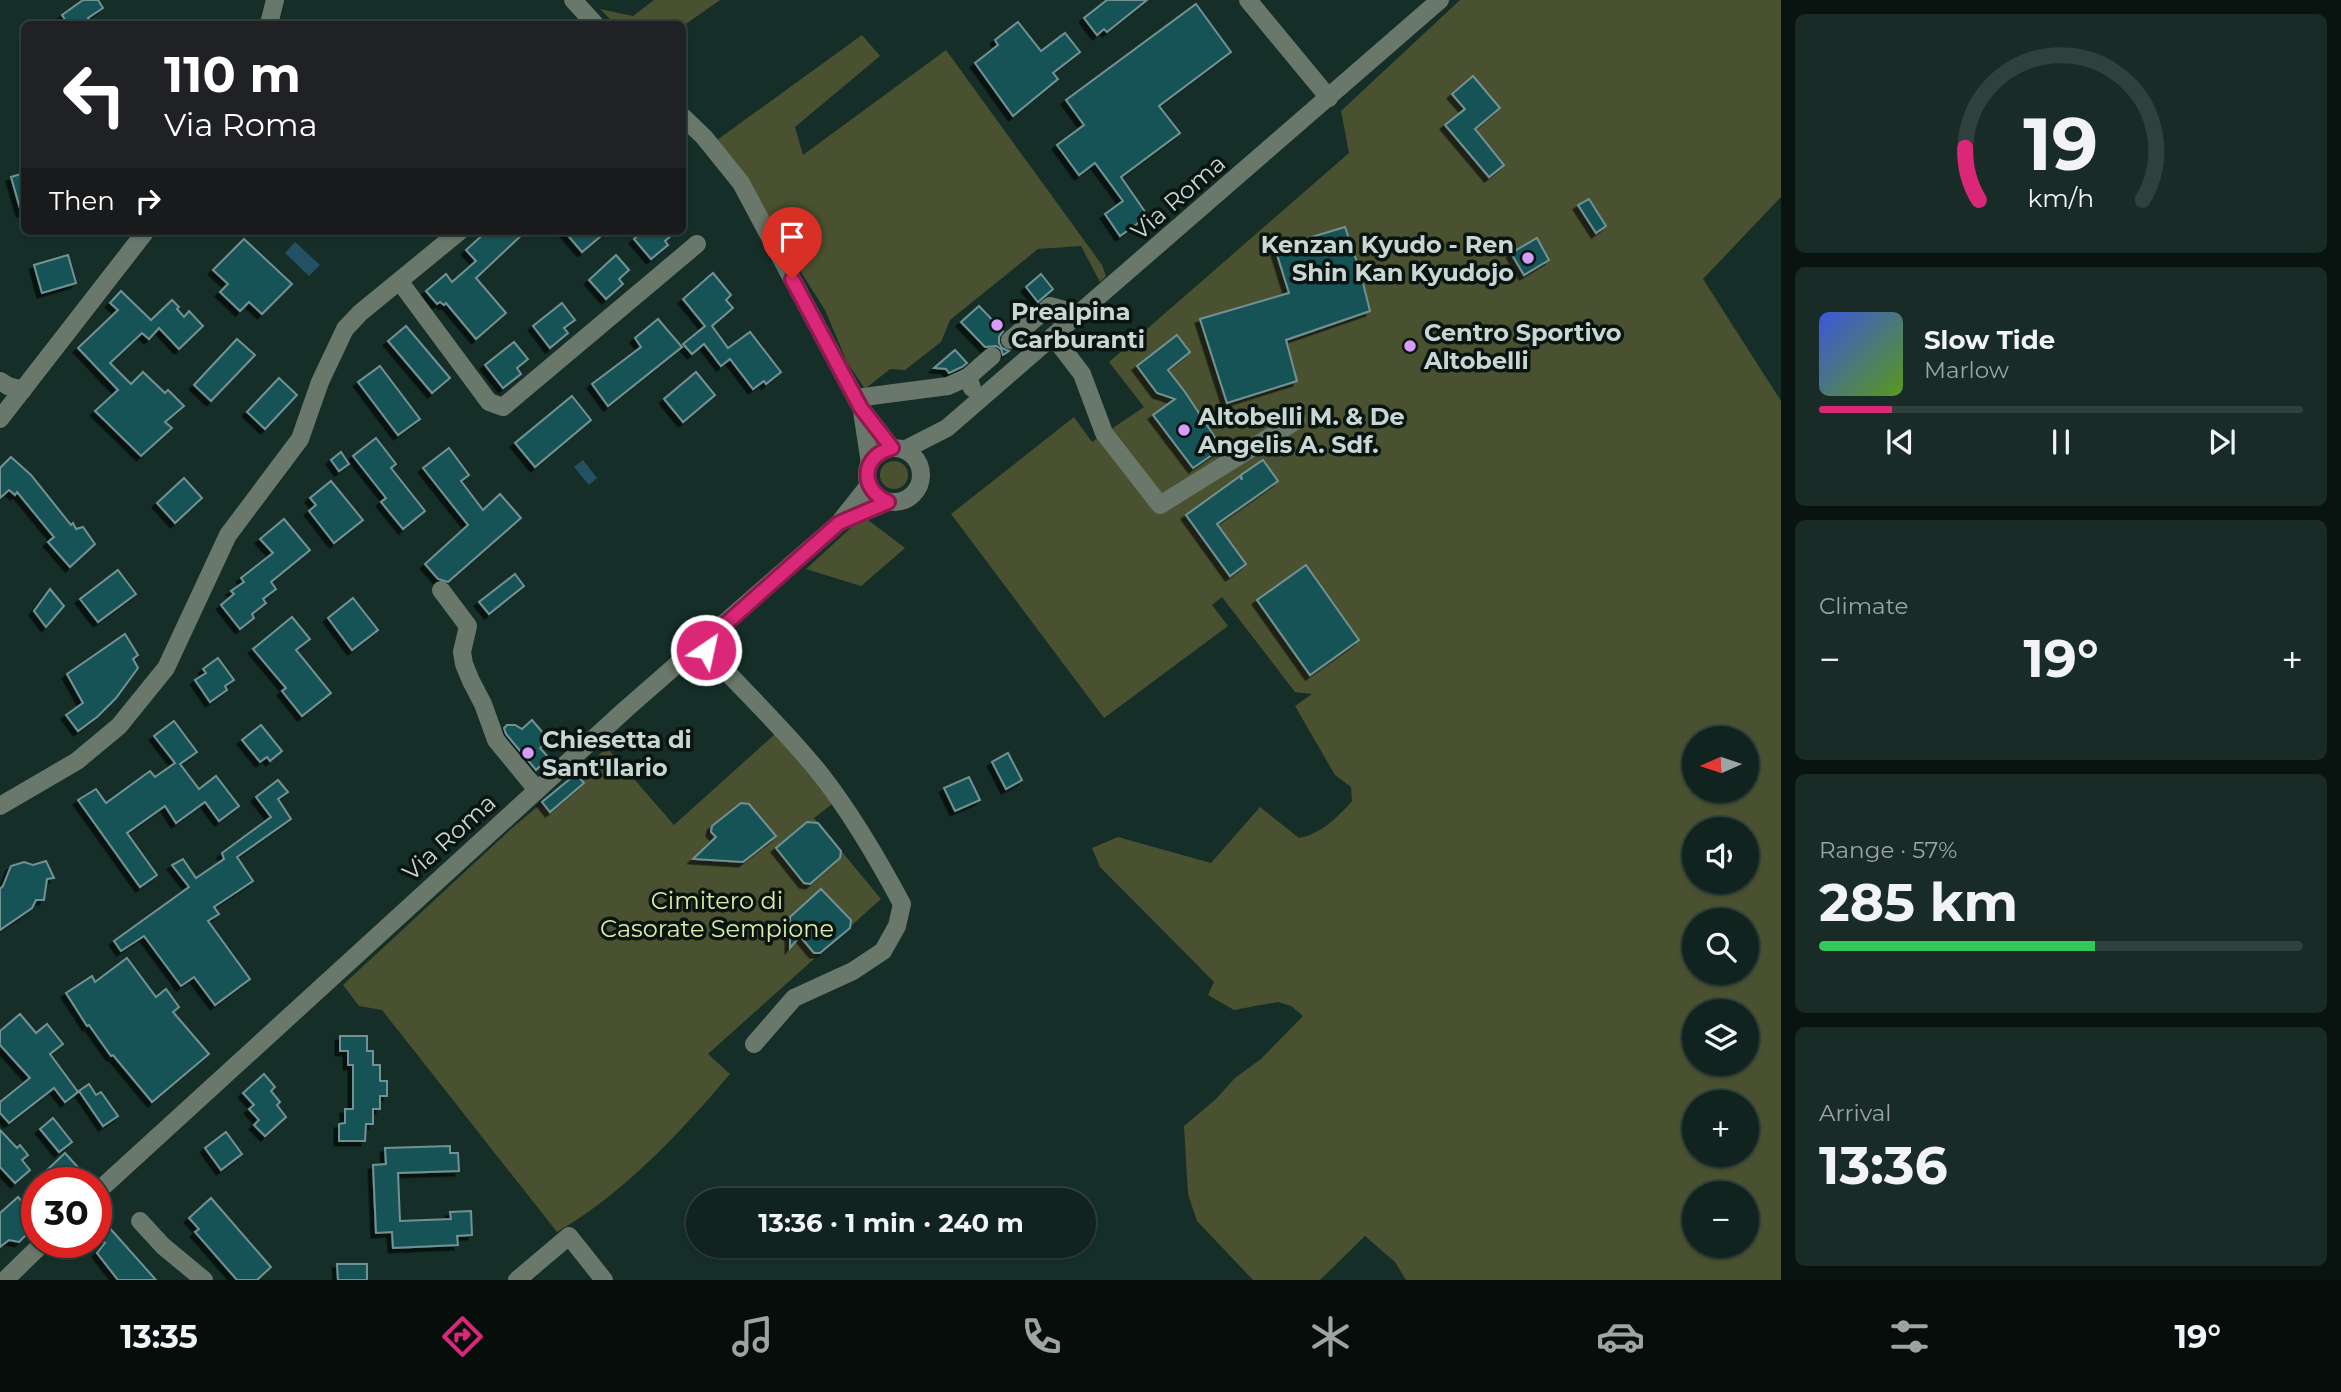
<!DOCTYPE html>
<meta charset="utf-8">
<style>
:root{--surface:#10231e;--page:#192b27;--text:#f1f3f6;--muted:#9ca4a4;--line:#30403c;--accent:#db2777}
body{margin:0;font-family:Montserrat,sans-serif;background:var(--page);color:var(--text);height:100vh;display:flex;flex-direction:column;font-size:26px;white-space:nowrap}
*{box-sizing:border-box;margin:0}
p{font-size:23px;color:var(--muted)}
.icon{flex:none;width:38px;height:38px;fill:none;stroke:currentColor;stroke-width:2;stroke-linecap:round;stroke-linejoin:round}
.map{position:relative;flex:1;overflow:hidden}
.drawer{display:flex;flex-direction:column;gap:14px;padding:14px;background:#091310;width:560px}
.drawer>*{flex:none}
.guide{position:absolute;left:21px;top:21px;width:665px;height:214px;border-radius:10px;box-shadow:0 2px 5px #0004,0 0 0 2px var(--line);background:#202124;color:#fff;overflow:hidden}
.needle{width:46px;rotate:267deg}
.fabs{position:absolute;left:1682px;top:726px;display:grid;gap:14px}
.fabs a{display:grid;place-items:center;width:77px;height:77px;border-radius:50%;background:var(--surface);box-shadow:0 2px 5px #0004,0 0 0 2px var(--line);font-size:35px}
.speed{position:absolute;left:21px;top:1167px;display:flex;gap:14px;font-size:35px;font-weight:700;text-align:center}
.speed>*{display:grid;place-content:center;width:91px;height:91px;border-radius:50%;background:var(--surface);box-shadow:0 2px 5px #0004,0 0 0 2px var(--line);line-height:1}
.speed .limit{border:10px solid #d22;background:#fff;color:#111}
.pin{position:absolute;display:grid;place-items:center;width:60px;height:60px;color:#fff;margin:-72px -30px;border-radius:50% 50% 50% 0;rotate:-45deg;box-shadow:0 0 7px #0007}
.pin .icon{rotate:45deg}
.me{position:absolute;width:77px;margin:-38px;rotate:34deg;stroke-linejoin:round;filter:drop-shadow(0 0 5px #0008)}
.turn{display:flex;align-items:center;gap:24px;height:147px;padding:0 28px;font-size:32px}
.turn .icon{width:91px;height:91px;stroke-width:2.5}
.turn b{display:block;font-size:49px;line-height:60px}
.then{display:flex;align-items:center;height:66px;padding:0 28px;background:#0003;gap:14px;font-size:26px}
.big{font-size:52px;font-weight:700;line-height:1.1}
.drawer .widget{flex:1;display:flex;flex-direction:column;justify-content:center;gap:10px;min-width:0;padding:0 24px;border-radius:10px;background:var(--page)}
.drawer .dial{align-items:center;gap:0}
.dial svg{height:182px;overflow:visible;fill:none;stroke:var(--line);stroke-width:7;stroke-linecap:round;text-anchor:middle}
.dial text{fill:var(--text);stroke:none}
.song{display:flex;align-items:center;gap:21px}
.cover{width:84px;height:84px;border-radius:10px;background:linear-gradient(135deg,hsl(230 70% 55%),hsl(90 70% 35%))}
.played{height:7px;border-radius:4px;background:linear-gradient(90deg,var(--accent) 15%,var(--line) 15%)}
.keys{display:flex;justify-content:space-around;direction:ltr}
.heat{display:flex;justify-content:space-between;align-items:center;font-size:38px;direction:ltr}
.charge{height:10px;border-radius:5px;background:linear-gradient(90deg,#34c759 57%,var(--line) 0)}
.trip{position:absolute;left:686px;top:1188px;width:410px;height:70px;border-radius:35px;background:var(--surface);box-shadow:0 2px 5px #0004,0 0 0 2px var(--line);font-weight:700;line-height:70px;text-align:center}
.menu{display:flex;height:112px;justify-content:space-around;align-items:center;background:#060e0c;color:var(--muted)}
.menu .icon{width:49px;height:49px}
.menu .on{color:var(--accent)}
.menu b{font-size:32px;color:var(--text)}
main{display:flex;flex:1;min-height:0}
.map>svg:first-child{display:block}
.green{fill:#495130;fill-rule:evenodd}
.water{fill:#245064}
.building{fill:#195357;stroke:#729193;stroke-width:2;filter:url(#shadow)}
.lines{fill:none;stroke-linecap:round;stroke-linejoin:round}
.minor{stroke:#69786a;stroke-width:18}
.route-casing{stroke:#8e194d;stroke-width:18}
.route{stroke:#db2777;stroke-width:12}
.poi-dot{fill:#d79bf9;stroke:#0a1411;stroke-width:2.5}
.labels{text-anchor:middle;dominant-baseline:central;stroke-width:7;stroke-linejoin:round;paint-order:stroke}
.street-label{font-size:24px;fill:#c8d7d3;stroke:#0a1411}
.poi-label{font-size:24px;font-weight:bold;fill:#c8d7d3;stroke:#0a1411;text-anchor:start}
.park-label{font-size:24px;fill:#daeba8;stroke:#0a1411}
</style>
<main>
<div class="map">
<svg width="1781" height="1280" viewBox="0 0 1781 1280">
<defs>
<filter id="shadow"><feDropShadow dx="-4.5" dy="4.5" stdDeviation="0" flood-color="#0009"/></filter>
</defs>
<rect width="100%" height="100%" fill="#152f28"/>
<g class="green">
<path d="M654 0H720L683 26 682 24H615L600 9 633 16Z"/>
<path d="M1460 0H1781V197L1703 279 1781 401V1280H1406L1395 1262 1365 1236 1320 1280H1253L1197 1221 1188 1194 1184 1126 1215 1100 1235 1078 1261 1059 1303 1016 1291 1006 1278 1002 1234 1010 1208 995 1214 982 1100 867 1092 848 1118 837 1211 863 1260 807 1299 838C1321 834 1338 817 1352 801L1351 787 1335 775 1295 706 1312 694 1295 692 1222 597 1212 605 1228 626 1104 718 951 514 1074 417 1092 442 1144 407 1109 362 1349 153 1341 111ZM1694 738H1746V791H1694ZM1694 830H1746V882H1694ZM1694 920H1746V973H1694ZM1694 1012H1746V1064H1694ZM1694 1102H1746V1155H1694ZM1694 1194H1746V1246H1694Z"/>
<path d="M862 35 880 56 795 127 803 155 946 50 1102 265 1106 276 1100 282 1081 246 1038 249 950 320 941 342 905 370 890 369 865 389 847 362 825 310 717 140Z"/>
<circle cx="894" cy="475" r="14"/>
<path d="M868 520 905 548 861 586 806 569 854 525Z"/>
<path d="M775 734 836 801 814 818 881 899 708 1054 730 1074C680 1133 624 1193 557 1232L382 1010 359 1006 343 985 511 829 607 748 674 825Z"/>
</g>
<g class="water">
<path d="M295 242 320 265 309 276 285 253Z"/>
<path d="M583 460 597 478 589 485 574 467Z"/>
</g>
<g class="building">
<path d="M83 0H98L103 8 88 18 92 24H68L62 15Z"/>
<path d="M1107 0H1147L1107 32 1104 29 1097 35 1084 18Z"/>
<path d="M1196 4 1231 52 1159 106 1180 133 1121 177 1148 216 1120 236 1105 214 1123 201 1095 163 1079 175 1057 145 1084 125 1066 100Z"/>
<path d="M1018 22 1041 51 1065 33 1080 52 1053 73 1058 79 1013 116 975 63 998 45 995 40Z"/>
<path d="M1473 76 1500 108 1475 129 1504 165 1489 177 1445 125 1465 109 1452 94Z"/>
<path d="M24 173V212H21L11 177Z"/>
<path d="M1589 199 1606 226 1596 233 1578 205Z"/>
<path d="M1345 227 1360 271 1370 311 1286 340 1297 381 1227 403 1200 319 1289 293 1275 248Z"/>
<path d="M487 231H526L476 278 506 313 476 339 446 303 444 305 440 302 437 304 426 291 446 274 452 282 476 261 466 250Z"/>
<path d="M564 231H607L582 252Z"/>
<path d="M643 231H677L665 241 668 245 651 259 634 239Z"/>
<path d="M1537 238 1549 260 1524 275 1511 253Z"/>
<path d="M244 239 292 284 262 314 249 302 240 311 220 292 228 284 213 270Z"/>
<path d="M68 255 76 283 42 293 34 265Z"/>
<path d="M616 255 629 270 619 279 623 284 606 299 589 280Z"/>
<path d="M713 273 731 295 726 300 733 308 712 326 728 348 750 332 781 372 766 384 764 381 753 389 730 359 721 366 704 344 692 354 683 344 705 326 683 299Z"/>
<path d="M1041 274 1053 289 1038 302 1026 287Z"/>
<path d="M121 291 151 320 172 300 179 307 177 309 184 317 189 311 203 326 179 349 159 328 149 339 142 333 110 363 131 384 143 372 165 393 168 390 184 406 165 422 172 428 141 456 95 411 118 390 78 348 118 310 110 303Z"/>
<path d="M562 303 575 320 564 328 568 333 550 348 533 326Z"/>
<path d="M979 306 1003 331 999 337V343L1002 348 1009 351 1003 355 1001 349 996 346 985 347 961 322Z"/>
<path d="M658 319 682 347 608 406 592 384 641 347 635 338Z"/>
<path d="M406 326 450 378 432 393 388 341Z"/>
<path d="M1177 335 1190 352 1168 370 1185 392 1222 448 1193 468 1153 415 1175 399 1157 393 1137 366Z"/>
<path d="M237 339 255 355 211 401 194 385Z"/>
<path d="M514 342 528 359 517 368 521 374 503 388 485 365Z"/>
<path d="M955 350 967 363 962 367 949 373 946 369 934 368Z"/>
<path d="M380 366 420 419 398 435 358 382Z"/>
<path d="M696 372 715 395 683 422 664 399Z"/>
<path d="M279 378 297 395 265 429 247 412Z"/>
<path d="M572 396 591 420 535 467 515 443Z"/>
<path d="M376 438 396 464 391 468 425 511 403 529 381 502 386 498 353 456Z"/>
<path d="M449 448 469 475 461 481 483 510 500 494 521 518 448 582 438 579 425 564 468 525 423 468Z"/>
<path d="M341 452 349 464 339 471 331 460Z"/>
<path d="M11 457 31 475 71 525 73 523 76 529 83 527 95 544 70 567 48 542 54 537 17 492 15 495 9 490 0 498V468Z"/>
<path d="M1263 460 1278 481 1217 524 1246 564 1230 576 1186 515 1240 476 1242 480 1241 475Z"/>
<path d="M184 478 202 498 175 523 157 503Z"/>
<path d="M331 481 363 520 334 543 309 511 316 505 310 498Z"/>
<path d="M284 519 310 550 271 582 276 589 263 599 266 603 252 614 254 618 240 629 221 605 234 594 231 591 244 582 241 578 273 553 260 539Z"/>
<path d="M1306 565 1359 640 1310 675 1257 600Z"/>
<path d="M118 570 136 594 98 622 80 599Z"/>
<path d="M515 574 524 586 489 614 479 602Z"/>
<path d="M50 589 64 606 46 627 34 611Z"/>
<path d="M353 598 378 630 352 650 328 618Z"/>
<path d="M292 617 310 639 296 650 331 693 302 716 282 691 286 688 253 649Z"/>
<path d="M125 634 138 655 133 659 138 668 116 698 97 717 78 731 66 715 83 703 67 674Z"/>
<path d="M218 658 234 680 225 686 227 690 210 702 195 680 206 673 203 669Z"/>
<path d="M532 720 549 740 540 748 549 758 536 770 506 734 504 728 507 725H515L522 729Z"/>
<path d="M174 721 197 752 180 764 199 789 216 776 239 806 219 821 205 802 176 823 165 806 127 833 157 875 140 887 78 800 96 789 106 803 150 771 155 777 175 763 154 736Z"/>
<path d="M261 725 282 751 270 761 267 757 260 762 242 740Z"/>
<path d="M1008 753 1022 780 1006 789 992 762Z"/>
<path d="M576 774 584 783 550 812 542 802Z"/>
<path d="M969 777 980 800 955 811 944 788Z"/>
<path d="M278 780 288 792 278 799 291 819 237 857 253 881 214 907 219 914 208 921 250 979 215 1005 194 977 181 986 144 936 121 951 114 941 189 887 172 865 183 859 196 878 224 859 222 853 271 817 256 797Z"/>
<path d="M741 803 749 804 776 836 743 862 693 859 716 837 711 832 712 826Z"/>
<path d="M807 822 818 823 841 851 840 858 810 884 804 883 776 848Z"/>
<path d="M46 861 54 878 47 879 44 900H36L32 908 0 930V889L3 886 11 866 24 862 33 865Z"/>
<path d="M821 889 851 920 850 928 820 953H814L800 936 790 948V917Z"/>
<path d="M127 958 156 997 166 989 179 1007 173 1012 209 1054 152 1102 113 1055 111 1056 89 1025 87 1026 66 993 92 976 95 982Z"/>
<path d="M20 1014 36 1033 47 1024 63 1044 50 1054 78 1092 65 1102 54 1088 9 1123 0 1113V1102L30 1078 0 1045V1031Z"/>
<path d="M340 1036H367V1051H373V1065H380V1081H387V1096H380V1109H373V1124H366L365 1141H339V1124L345 1123V1109H353V1065H348V1051H340Z"/>
<path d="M264 1074 275 1087 271 1091 280 1102 277 1105 286 1117 265 1136 254 1125 259 1120 249 1109 254 1105 243 1093Z"/>
<path d="M89 1084 96 1095 101 1092 118 1116 103 1126 79 1091Z"/>
<path d="M53 1118 72 1142 59 1152 40 1129Z"/>
<path d="M0 1130 17 1148 20 1145 28 1155 22 1160 30 1170 15 1183 0 1167Z"/>
<path d="M226 1132 242 1154 221 1170 205 1148Z"/>
<path d="M450 1146V1153H458L459 1171 398 1173 400 1221 451 1219 450 1212 471 1211 472 1235 457 1236 458 1245 393 1248 392 1232 376 1233 373 1165 386 1164 385 1148Z"/>
<path d="M65 1153 83 1173 72 1183H55L45 1172Z"/>
<path d="M18 1197 37 1218V1224L19 1242 9 1240 0 1247V1213Z"/>
<path d="M211 1198 271 1267 257 1280H237L195 1232 199 1229 189 1218Z"/>
<path d="M107 1225 156 1280H118L97 1253 105 1243 98 1238Z"/>
<path d="M337 1264H367V1280H338Z"/>
</g>
<g class="lines">
<g class="minor">
<path d="M573 0 595 24"/>
<path d="M1248 0 1329 98"/>
<path d="M269 24 275 0"/>
<path d="M682 116 704 137 741 183 861 408 892 448"/>
<path d="M400 282 489 402 503 407 697 244"/>
<path d="M1053 336 1082 374 1104 433 1160 505 1297 420"/>
<path d="M1010 340 1050 306 1079 314"/>
<path d="M0 381 8 386 23 390"/>
<path d="M972 388 968 377 992 356"/>
<path d="M856 398 948 386 968 377"/>
<path d="M862 411 870 464"/>
<path d="M0 419 146 231"/>
<circle cx="894" cy="475" r="27"/>
<path d="M904 450 947 428 1440 0"/>
<path d="M842 521 888 502"/>
<path d="M441 590 468 626 462 652 464 664 471 681 483 704 496 740 537 790"/>
<path d="M702 645C741 689 785 729 822 776 853 816 878 859 902 904L897 926 883 951 853 971 794 998 754 1044"/>
<path d="M0 806 77 761 119 726 166 668 228 535 300 439 320 382 345 329 360 313 460 231"/>
<path d="M96 1193 626 709 839 523 869 485"/>
<path d="M140 1221 163 1246 204 1280"/>
<path d="M5 1280 44 1242"/>
<path d="M517 1280 569 1236 604 1280"/>
</g>
</g>
<g class="lines">
<g class="route-casing">
<path id="route" d="M706 650 702 645 839 523 888 502C859 489 861 456 892 448L861 408 792 279"/>
</g>
<use href="#route" class="route"/>
</g>
<g class="poi-dot">
<circle cx="1528" cy="258" r="7"/>
<circle cx="997" cy="325" r="7"/>
<circle cx="1410" cy="346" r="7"/>
<circle cx="1184" cy="430" r="7"/>
<circle cx="528" cy="753" r="7"/>
</g>
<g class="labels">
<g class="street-label">
<text transform="translate(1178 197) rotate(-41)">Via Roma</text>
<text transform="translate(449 837) rotate(-42)">Via Roma</text>
</g>
<g class="poi-label">
<text x="1514" y="244" text-anchor="end">Kenzan Kyudo - Ren<tspan x="1514" dy="28">Shin Kan Kyudojo</tspan></text>
<text x="1011" y="311">Prealpina<tspan x="1011" dy="28">Carburanti</tspan></text>
<text x="1424" y="332">Centro Sportivo<tspan x="1424" dy="28">Altobelli</tspan></text>
<text x="1198" y="416">Altobelli M. &amp; De<tspan x="1198" dy="28">Angelis A. Sdf.</tspan></text>
<text x="542" y="739">Chiesetta di<tspan x="542" dy="28">Sant'Ilario</tspan></text>
</g>
<g class="park-label">
<text x="717" y="900">Cimitero di<tspan x="717" dy="28">Casorate Sempione</tspan></text>
</g>
</g>
</svg>
<div class="fabs">
<a><svg class="needle" viewBox="-14 -14 28 28"><path d="M0-13l5 13h-10z" fill="#e53935"/><path d="M0 13l5-13h-10z" fill="#9ca4a4"/></svg></a>
<a><svg class="icon" aria-label="sound" viewBox="0 0 24 24"><path d="M4 9h4l5-4v14l-5-4H4zM17 9q2 3 0 6"/></svg></a>
<a><svg class="icon" aria-label="search" viewBox="0 0 24 24"><circle cx="10" cy="10" r="6"/><path d="M15 15l6 6"/></svg></a>
<a><svg class="icon" aria-label="layers" viewBox="0 0 24 24"><path d="M12 4l9 5-9 5-9-5zM3 14l9 5 9-5"/></svg></a>
<a>+</a>
<a>−</a>
</div>
<div class="speed"><div class="limit">30</div></div>
<div class="pin" style="left:792px;top:279px;background:#d93025"><svg class="icon" aria-label="arrive" viewBox="0 0 24 24"><path d="M6 21V4h12l-3 4 3 4H6"/></svg></div>
<svg class="me" style="left:706px;top:650px" viewBox="-20 -20 40 40"><circle r="17" fill="#db2777" stroke="#fff" stroke-width="3"/><path d="M0-11L8 9 0 5-8 9z" fill="#fff"/></svg>
<div class="trip">13:36 · 1 min · 240 m</div>
<div class="guide">
<div class="turn"><svg class="icon" aria-label="left" viewBox="0 0 24 24"><path d="M17 20v-9H6M10 6l-5 5 5 5"/></svg><div><b>110 m</b>Via Roma</div></div>
<div class="then">Then<svg class="icon" aria-label="right" viewBox="0 0 24 24"><path d="M7 20v-9h11M14 6l5 5-5 5"/></svg></div>
</div>
</div>
<section class="drawer">
<div class="widget dial"><svg viewBox="0 0 100 80">
<path d="M14 69A42 42 0 1 1 86 69"/>
<path d="M14 69A42 42 0 0 1 8 46" stroke="#db2777"/>
<text x="50" y="56" font-size="32" font-weight="700">19</text>
<text x="50" y="72" font-size="11">km/h</text>
</svg></div>
<div class="widget">
<div class="song"><i class="cover"></i><div><b>Slow Tide</b><p>Marlow</p></div></div>
<div class="played"></div>
<div class="keys"><svg class="icon" aria-label="previous" viewBox="0 0 24 24"><path d="M18 5L8 12l10 7zM5 5v14"/></svg><svg class="icon" aria-label="pause" viewBox="0 0 24 24"><path d="M8 5v14M16 5v14"/></svg><svg class="icon" aria-label="next" viewBox="0 0 24 24"><path d="M6 5l10 7-10 7zM19 5v14"/></svg></div>
</div>
<div class="widget"><p>Climate</p>
<div class="heat"><a>−</a><b class="big">19°</b><a>+</a></div>
</div>
<div class="widget"><p>Range · 57%</p><b class="big">285 km</b><div class="charge"></div></div>
<div class="widget"><p>Arrival</p><b class="big">13:36</b></div>
</section>
</main>
<nav class="menu">
<b>13:35</b>
<svg class="icon on" aria-label="directions" viewBox="0 0 24 24"><path d="M12 3l9 9-9 9-9-9zM9 14v-3h6M13 9l2 2-2 2"/></svg>
<svg class="icon" aria-label="music" viewBox="0 0 24 24"><path d="M9 18V5l10-2v13"/><circle cx="6" cy="18" r="3"/><circle cx="16" cy="16" r="3"/></svg>
<svg class="icon" aria-label="phone" viewBox="0 0 24 24"><path d="M5 4h4l2 5-3 2q2 4 5 5l2-3 5 2v4C11 20 4 13 5 4z"/></svg>
<svg class="icon" aria-label="climate" viewBox="0 0 24 24"><path d="M12 3v18M4 7l16 10M4 17L20 7"/></svg>
<svg class="icon" aria-label="car" viewBox="0 0 24 24"><path d="M5 17H2v-5l4-1 3-4h7l3 4 3 1v5h-3M9 17h6M6 11h13"/><circle cx="7" cy="17" r="2"/><circle cx="17" cy="17" r="2"/></svg>
<svg class="icon" aria-label="filters" viewBox="0 0 24 24"><path d="M4 7h16M4 17h16"/><circle cx="9" cy="7" r="2"/><circle cx="15" cy="17" r="2"/></svg>
<b>19°</b>
</nav>
